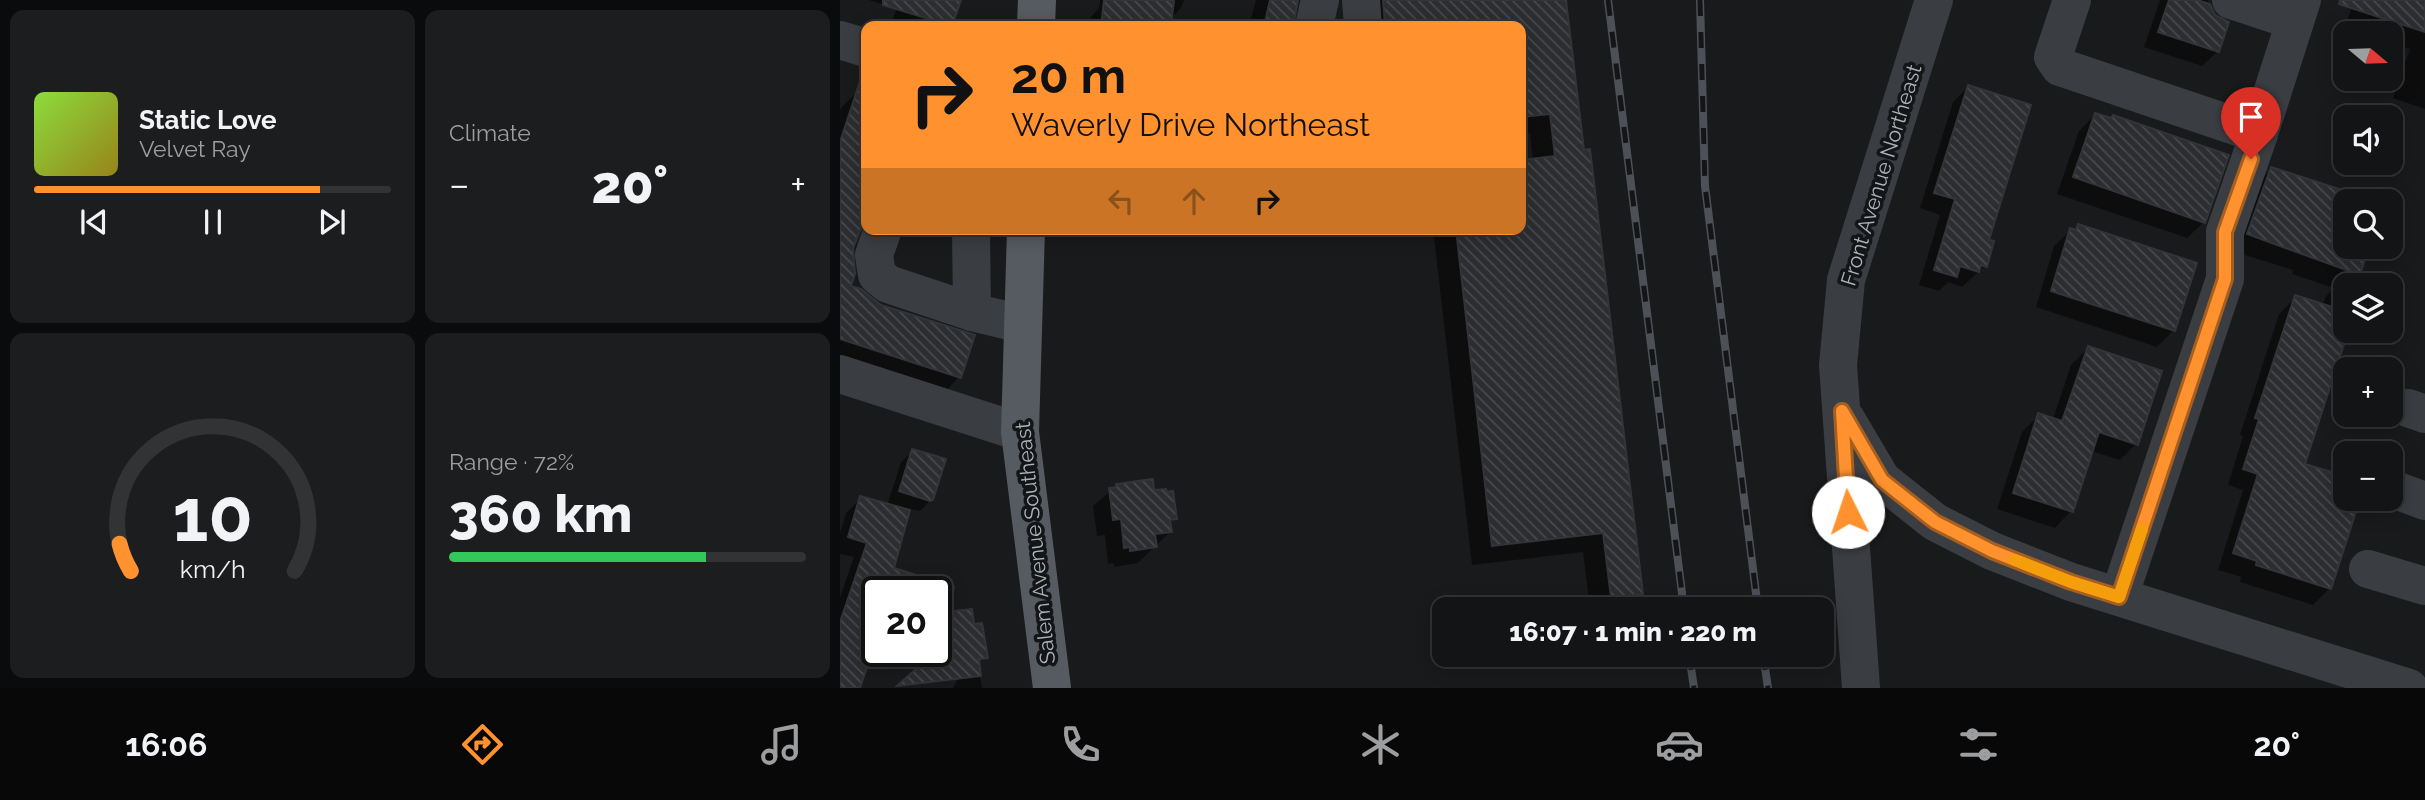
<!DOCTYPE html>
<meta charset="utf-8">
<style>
:root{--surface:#131415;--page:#1c1d1e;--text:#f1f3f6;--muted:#9d9ea0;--line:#323334;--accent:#ff922f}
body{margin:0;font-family:Raleway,sans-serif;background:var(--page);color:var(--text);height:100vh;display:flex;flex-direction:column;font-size:26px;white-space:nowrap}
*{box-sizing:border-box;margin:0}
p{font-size:23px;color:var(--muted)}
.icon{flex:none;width:38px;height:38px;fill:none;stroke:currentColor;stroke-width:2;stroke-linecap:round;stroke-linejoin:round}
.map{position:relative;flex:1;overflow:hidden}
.drawer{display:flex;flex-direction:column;gap:10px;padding:10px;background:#0a0b0c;width:840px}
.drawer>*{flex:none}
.guide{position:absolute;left:21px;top:21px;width:665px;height:214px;border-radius:14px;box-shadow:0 4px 18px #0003,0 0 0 2px var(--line);background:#ff922f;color:#111;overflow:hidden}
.needle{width:46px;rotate:109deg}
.buttons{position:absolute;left:1493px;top:21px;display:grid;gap:14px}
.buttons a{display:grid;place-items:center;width:70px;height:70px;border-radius:14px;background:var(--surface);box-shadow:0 4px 18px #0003,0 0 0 2px var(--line);font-size:35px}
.speed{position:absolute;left:21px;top:576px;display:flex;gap:14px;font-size:35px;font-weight:700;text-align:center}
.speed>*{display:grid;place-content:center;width:91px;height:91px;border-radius:50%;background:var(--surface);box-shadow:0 4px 18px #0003,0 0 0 2px var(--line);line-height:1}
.speed .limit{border:4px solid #111;border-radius:10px;background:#fff;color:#111}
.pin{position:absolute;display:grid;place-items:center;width:60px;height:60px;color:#fff;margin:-72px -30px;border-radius:50% 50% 50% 0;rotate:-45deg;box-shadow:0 0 7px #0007}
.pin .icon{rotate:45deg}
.me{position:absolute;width:77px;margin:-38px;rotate:356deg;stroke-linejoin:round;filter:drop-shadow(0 0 5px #0008)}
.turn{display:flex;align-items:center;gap:24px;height:147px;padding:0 35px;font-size:32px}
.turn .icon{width:91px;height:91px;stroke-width:2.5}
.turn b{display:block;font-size:49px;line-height:60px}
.lanes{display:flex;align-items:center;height:66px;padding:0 35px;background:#0003;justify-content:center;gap:35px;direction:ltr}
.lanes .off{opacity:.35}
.big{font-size:52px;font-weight:800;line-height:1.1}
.drawer .widget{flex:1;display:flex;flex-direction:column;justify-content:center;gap:10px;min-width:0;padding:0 24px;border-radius:14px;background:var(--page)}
.drawer .dial{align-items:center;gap:0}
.dial svg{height:182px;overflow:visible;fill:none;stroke:var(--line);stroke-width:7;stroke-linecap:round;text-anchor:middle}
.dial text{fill:var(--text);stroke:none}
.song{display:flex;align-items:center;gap:21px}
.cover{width:84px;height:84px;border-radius:10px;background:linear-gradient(135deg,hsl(90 70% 55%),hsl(50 70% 35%))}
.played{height:7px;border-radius:4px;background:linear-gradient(90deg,var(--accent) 80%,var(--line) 80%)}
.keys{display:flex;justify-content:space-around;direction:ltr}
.heat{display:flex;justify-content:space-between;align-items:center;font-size:38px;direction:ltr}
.charge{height:10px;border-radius:5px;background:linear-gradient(90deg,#34c759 72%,var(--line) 0)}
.drawer .tiles{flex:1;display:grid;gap:10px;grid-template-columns:repeat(2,1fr)}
.trip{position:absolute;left:592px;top:597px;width:402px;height:70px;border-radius:14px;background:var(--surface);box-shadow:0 4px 18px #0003,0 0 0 2px var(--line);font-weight:800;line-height:70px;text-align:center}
.menu{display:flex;height:112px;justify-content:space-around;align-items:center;background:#080808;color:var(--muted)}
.menu .icon{width:49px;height:49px}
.menu .on{color:var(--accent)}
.menu b{font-size:32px;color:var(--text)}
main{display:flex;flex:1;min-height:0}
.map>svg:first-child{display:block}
.shadow{fill:#0007}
.building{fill:url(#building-back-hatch);stroke:#333438;stroke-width:2}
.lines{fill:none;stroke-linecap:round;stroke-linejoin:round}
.minor{stroke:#3a3d42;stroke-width:38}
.major{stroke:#565a61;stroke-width:38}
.rail-casing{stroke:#4d5157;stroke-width:8}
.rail{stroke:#141517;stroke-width:5;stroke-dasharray:16;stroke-linecap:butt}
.route-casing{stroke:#a65f1f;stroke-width:18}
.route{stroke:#ff922f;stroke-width:12}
.slow{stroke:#f59e0b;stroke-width:12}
.labels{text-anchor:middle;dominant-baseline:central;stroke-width:7;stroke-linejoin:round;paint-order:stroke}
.street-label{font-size:21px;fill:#abb4bd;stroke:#141517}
</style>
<main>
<section class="drawer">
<div class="tiles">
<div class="widget">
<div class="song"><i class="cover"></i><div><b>Static Love</b><p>Velvet Ray</p></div></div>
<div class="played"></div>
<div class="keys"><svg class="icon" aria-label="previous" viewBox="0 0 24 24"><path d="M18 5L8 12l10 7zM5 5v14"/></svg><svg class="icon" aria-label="pause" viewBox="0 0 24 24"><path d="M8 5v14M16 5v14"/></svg><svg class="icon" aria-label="next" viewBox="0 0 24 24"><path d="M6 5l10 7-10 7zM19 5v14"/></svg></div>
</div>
<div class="widget"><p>Climate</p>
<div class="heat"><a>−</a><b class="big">20°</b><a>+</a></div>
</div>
<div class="widget dial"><svg viewBox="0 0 100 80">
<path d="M14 69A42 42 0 1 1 86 69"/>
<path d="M14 69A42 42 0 0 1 9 57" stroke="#ff922f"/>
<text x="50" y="56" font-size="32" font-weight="700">10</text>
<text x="50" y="72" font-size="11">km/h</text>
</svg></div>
<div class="widget"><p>Range · 72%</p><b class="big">360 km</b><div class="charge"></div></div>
</div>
</section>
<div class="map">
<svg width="1585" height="688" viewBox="0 0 1585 688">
<defs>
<pattern id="building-back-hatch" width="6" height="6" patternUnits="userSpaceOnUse" patternTransform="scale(1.75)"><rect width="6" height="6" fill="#2c2d30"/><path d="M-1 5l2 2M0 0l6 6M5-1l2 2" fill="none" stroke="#48494c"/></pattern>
</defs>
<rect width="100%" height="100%" fill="#191a1c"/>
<g class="shadow">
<path d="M29 0H119L110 26H51L56 9Z"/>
<path d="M260 0H344L341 8 330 19 329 26H250L251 17 259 8Z"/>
<path d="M416 0H456L452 26H409Z"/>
<path d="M513 0H724L801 594 786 609H750L743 552 632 565 593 229H681V162L693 161 690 133 681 134V26H523Z"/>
<path d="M1320 0H1368L1378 51 1362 66 1304 47Z"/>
<path d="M1514 0H1585V109L1553 98 1570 49 1550 43V33H1522L1505 28Z"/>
<path d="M1128 87 1147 241 1145 266 1122 287 1108 282 1099 291 1079 285 1100 215 1080 208 1113 102Z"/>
<path d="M17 92 26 95V216L21 222 12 248 9 287 40 306 132 337 119 377 100 397 0 364V109Z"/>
<path d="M1255 115 1364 222 1347 238 1217 194 1239 131Z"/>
<path d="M1431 169 1530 201H1505V247H1527L1518 274 1510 282 1520 285H1505L1506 331 1463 465 1505 478V499H1518L1490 588 1473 605 1400 582 1401 577 1378 570 1403 490 1388 485 1403 436 1400 435 1439 314 1456 297 1482 306 1486 296 1494 288 1452 274 1453 270 1392 251 1414 186Z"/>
<path d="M1238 226 1334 330 1317 347 1196 307 1214 246 1231 230 1234 231Z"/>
<path d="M1248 348 1296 444 1280 460 1251 451 1231 511 1215 528 1157 509 1182 432 1199 415 1213 419 1231 365Z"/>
<path d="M73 451 92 499 80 511 69 509 52 569 37 592V647L29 654 14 688H0V597L14 557 0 554V533L6 513 21 498 47 506 61 462Z"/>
<path d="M276 486 313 492 335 518 329 524 330 532 298 563 274 567V563L268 564 265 535 257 536 253 506Z"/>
<path d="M131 611 85 667 83 651H96Z"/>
<path d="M137 655 142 688H113L124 667Z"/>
</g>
<g class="building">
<path d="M43 0H121L112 26 43 5Z"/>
<path d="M264 0H334L331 26H261Z"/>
<path d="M430 0H458L453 26H424Z"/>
<path d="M543 0H726L744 150 750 149 803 594 771 598 763 533 652 546 616 229H681V160L715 156 710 114 681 117V26H545Z"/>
<path d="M1329 0H1357L1370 4 1375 15 1389 22 1379 52 1318 32Z"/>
<path d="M1500 0H1585V32L1499 4Z"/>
<path d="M22 75H26V216L13 248 15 274 11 286 21 289 41 305 135 335 121 378 0 339V142Z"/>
<path d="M1128 85 1191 105 1149 240 1154 241 1147 267 1141 265 1139 272 1120 266 1117 277 1094 270 1115 199 1094 193Z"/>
<path d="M1255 113 1271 118 1273 115 1389 155 1365 223 1233 177Z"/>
<path d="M1431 167 1505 191V247H1529L1520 275 1407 234Z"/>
<path d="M1238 224 1357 263 1335 331 1211 291 1230 228 1236 230Z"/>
<path d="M1455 295 1505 311V341L1465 464 1505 476V499H1520L1491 589 1416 565 1417 561 1393 553 1418 474 1403 469 1419 419 1415 418Z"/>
<path d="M1248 346 1322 371 1298 445 1259 432 1233 512 1173 493 1198 413 1222 421Z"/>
<path d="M72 449 106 459 93 500 90 501 59 491Z"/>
<path d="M313 479 314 490 326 489 327 492 333 491 337 519 330 520 332 532 315 534 317 547 290 551V547L284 548 281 519 273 520 269 488 276 487V484Z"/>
<path d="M20 496 70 510 54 568 114 587 113 592H37V637L20 688H0V622L27 543 8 537Z"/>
<path d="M132 609 134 624 142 623 148 658 139 659 141 676 57 686 96 651V613Z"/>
</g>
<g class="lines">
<g class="minor">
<path d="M521 0 523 26"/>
<path d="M1232 0 1213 57 1220 67 1419 134 1385 232V279L1279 597"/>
<path d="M1391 0 1455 21"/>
<path d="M474 26 480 0"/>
<path d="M0 40 26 48"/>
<path d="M1419 134 1462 0"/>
<path d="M43 229 34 255 37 275 48 284 132 312 182 324"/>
<path d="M131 229 132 312"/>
<path d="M0 374 180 432"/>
<path d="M1568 408 1585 414"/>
<path d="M1006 419 1042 480 1095 522 1152 551 1231 582 1569 688"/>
<path d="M1550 488 1585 501"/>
<path d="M1528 569 1585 586"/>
<path d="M1021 688 998 365 1006 280 1094 0"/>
</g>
<g class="major">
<path d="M196 26 197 0"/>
<path d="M186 229 180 432 212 688"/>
</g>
<g class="rail-casing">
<g id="rail">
<path d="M768 0 844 609"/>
<path d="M860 0 865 186 918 609"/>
<path d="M849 654 854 688"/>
<path d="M923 654 928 688"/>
</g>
</g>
<use href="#rail" class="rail"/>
</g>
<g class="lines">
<g class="route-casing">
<path id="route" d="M1008 512 1002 411 1042 480 1095 522 1152 551 1231 582 1279 597 1385 279V232L1411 159"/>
</g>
<use href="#route" class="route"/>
<path class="slow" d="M1175 560 1231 582 1279 597 1302 529"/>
</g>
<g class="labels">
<g class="street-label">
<text transform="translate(1041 175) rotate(-73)">Front Avenue Northeast</text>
<text transform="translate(195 543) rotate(-96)">Salem Avenue Southeast</text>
</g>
</g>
</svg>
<div class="buttons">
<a><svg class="needle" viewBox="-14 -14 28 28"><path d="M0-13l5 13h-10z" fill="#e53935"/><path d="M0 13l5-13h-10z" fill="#9d9ea0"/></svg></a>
<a><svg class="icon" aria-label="sound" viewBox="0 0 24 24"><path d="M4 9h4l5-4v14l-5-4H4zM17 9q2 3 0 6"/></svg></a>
<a><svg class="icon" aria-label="search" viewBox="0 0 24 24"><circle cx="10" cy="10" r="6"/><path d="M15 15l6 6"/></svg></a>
<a><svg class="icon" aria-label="layers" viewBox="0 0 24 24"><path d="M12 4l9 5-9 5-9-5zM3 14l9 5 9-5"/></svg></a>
<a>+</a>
<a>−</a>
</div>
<div class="speed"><div class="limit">20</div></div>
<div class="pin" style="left:1411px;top:159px;background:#d93025"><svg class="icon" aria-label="arrive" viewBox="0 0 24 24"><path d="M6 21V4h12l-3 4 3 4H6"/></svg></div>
<svg class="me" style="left:1008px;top:512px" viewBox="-20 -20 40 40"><circle r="19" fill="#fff"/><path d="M0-13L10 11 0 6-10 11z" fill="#ff922f"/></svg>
<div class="trip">16:07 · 1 min · 220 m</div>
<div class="guide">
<div class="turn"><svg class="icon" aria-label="right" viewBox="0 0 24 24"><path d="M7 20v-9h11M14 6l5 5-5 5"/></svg><div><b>20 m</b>Waverly Drive Northeast</div></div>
<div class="lanes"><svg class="icon off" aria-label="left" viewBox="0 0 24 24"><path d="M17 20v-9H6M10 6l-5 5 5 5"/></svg><svg class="icon off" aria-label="ahead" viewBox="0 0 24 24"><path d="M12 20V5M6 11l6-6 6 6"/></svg><svg class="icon" aria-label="right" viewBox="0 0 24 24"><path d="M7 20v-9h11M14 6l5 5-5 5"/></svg></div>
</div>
</div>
</main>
<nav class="menu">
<b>16:06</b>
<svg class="icon on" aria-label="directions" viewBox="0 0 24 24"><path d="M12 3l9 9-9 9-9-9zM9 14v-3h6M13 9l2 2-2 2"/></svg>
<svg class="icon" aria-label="music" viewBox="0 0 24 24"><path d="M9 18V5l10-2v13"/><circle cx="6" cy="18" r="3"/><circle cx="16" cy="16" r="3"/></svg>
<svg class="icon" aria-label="phone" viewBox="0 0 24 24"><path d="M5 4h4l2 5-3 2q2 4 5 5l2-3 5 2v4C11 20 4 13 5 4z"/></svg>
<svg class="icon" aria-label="climate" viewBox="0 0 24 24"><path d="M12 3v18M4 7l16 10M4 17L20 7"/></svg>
<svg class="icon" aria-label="car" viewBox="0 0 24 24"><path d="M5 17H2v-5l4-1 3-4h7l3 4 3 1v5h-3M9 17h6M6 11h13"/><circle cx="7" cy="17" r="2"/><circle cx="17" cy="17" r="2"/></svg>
<svg class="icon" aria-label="filters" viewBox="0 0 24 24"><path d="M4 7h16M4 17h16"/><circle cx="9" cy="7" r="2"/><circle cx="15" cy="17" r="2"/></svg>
<b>20°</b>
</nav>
